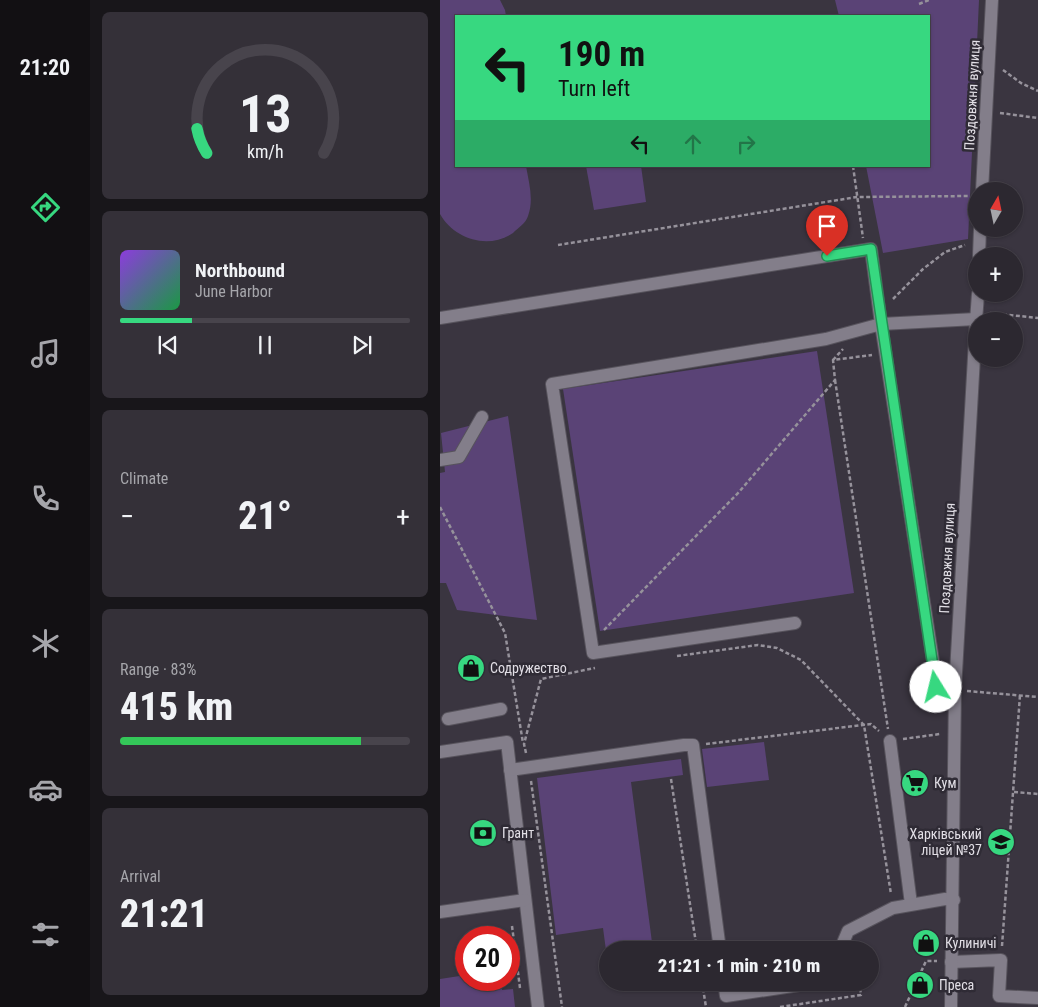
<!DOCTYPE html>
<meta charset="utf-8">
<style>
:root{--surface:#2c2830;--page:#343038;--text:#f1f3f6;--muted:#a6a6ab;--line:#48444c;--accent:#37d880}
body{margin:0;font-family:"Roboto Condensed",sans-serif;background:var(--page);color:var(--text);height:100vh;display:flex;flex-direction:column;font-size:19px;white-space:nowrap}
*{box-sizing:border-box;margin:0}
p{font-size:16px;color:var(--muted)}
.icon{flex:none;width:28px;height:28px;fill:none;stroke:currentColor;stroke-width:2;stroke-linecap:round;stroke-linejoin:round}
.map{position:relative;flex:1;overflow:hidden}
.details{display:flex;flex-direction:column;gap:12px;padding:12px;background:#18161a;width:350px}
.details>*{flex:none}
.hud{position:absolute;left:15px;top:15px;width:475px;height:152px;border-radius:0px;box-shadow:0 1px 4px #0004,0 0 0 1px var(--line);background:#37d880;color:#111;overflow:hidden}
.needle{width:32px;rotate:9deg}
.controls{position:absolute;left:528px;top:182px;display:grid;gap:10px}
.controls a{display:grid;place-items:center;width:55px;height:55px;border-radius:50%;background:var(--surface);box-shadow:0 1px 4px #0004,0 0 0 1px var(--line);font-size:25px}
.speed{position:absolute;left:15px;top:926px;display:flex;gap:10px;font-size:25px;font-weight:700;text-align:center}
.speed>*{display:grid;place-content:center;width:65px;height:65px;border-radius:50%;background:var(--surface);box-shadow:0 1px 4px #0004,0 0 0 1px var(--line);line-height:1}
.speed .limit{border:8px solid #d22;background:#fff;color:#111}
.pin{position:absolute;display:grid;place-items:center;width:42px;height:42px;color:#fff;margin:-51px -21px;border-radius:50% 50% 50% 0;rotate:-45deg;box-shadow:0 0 5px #0007}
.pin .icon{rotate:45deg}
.me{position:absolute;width:55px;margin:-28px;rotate:351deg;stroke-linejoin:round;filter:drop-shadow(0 0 4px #0008)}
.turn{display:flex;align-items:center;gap:18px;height:105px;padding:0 20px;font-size:22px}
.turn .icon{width:65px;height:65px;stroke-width:2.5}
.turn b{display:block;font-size:35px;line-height:42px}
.lanes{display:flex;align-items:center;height:48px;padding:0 20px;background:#0003;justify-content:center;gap:25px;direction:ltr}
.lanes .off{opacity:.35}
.big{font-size:38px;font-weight:800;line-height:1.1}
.details .widget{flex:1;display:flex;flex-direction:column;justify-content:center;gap:8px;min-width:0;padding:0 18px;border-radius:8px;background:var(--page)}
.details .dial{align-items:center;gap:0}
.dial svg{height:130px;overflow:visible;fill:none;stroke:var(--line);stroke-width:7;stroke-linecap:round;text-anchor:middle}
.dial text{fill:var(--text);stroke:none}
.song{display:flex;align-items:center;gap:15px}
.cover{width:60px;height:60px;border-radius:8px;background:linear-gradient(135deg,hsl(270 70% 55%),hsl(140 70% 35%))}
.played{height:5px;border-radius:2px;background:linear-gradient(90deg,var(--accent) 25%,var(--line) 25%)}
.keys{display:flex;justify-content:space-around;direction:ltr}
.heat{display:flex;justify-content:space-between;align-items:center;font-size:28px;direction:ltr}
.charge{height:8px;border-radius:4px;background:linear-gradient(90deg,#34c759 83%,var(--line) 0)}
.trip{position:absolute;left:159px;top:941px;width:280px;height:50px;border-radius:25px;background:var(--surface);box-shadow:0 1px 4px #0004,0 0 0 1px var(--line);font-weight:800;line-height:50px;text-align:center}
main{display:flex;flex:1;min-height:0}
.dock{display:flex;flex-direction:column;width:90px;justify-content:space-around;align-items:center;background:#121013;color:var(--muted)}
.dock .icon{width:35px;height:35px}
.dock .current{color:var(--accent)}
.dock b{font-size:22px;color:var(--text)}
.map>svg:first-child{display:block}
.green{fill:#5a4376}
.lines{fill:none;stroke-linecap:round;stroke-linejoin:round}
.minor-casing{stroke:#57535c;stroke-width:14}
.path{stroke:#96929b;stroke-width:2.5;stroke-dasharray:4 2.5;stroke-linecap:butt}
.minor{stroke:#837e8a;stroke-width:12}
.route-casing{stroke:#248c53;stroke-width:12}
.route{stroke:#37d880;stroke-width:9}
.labels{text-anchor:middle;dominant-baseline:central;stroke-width:5;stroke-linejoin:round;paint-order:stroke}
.street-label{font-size:14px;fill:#e2dfe6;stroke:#2f2b35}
.poi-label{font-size:14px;fill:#e2dfe6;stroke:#2f2b35;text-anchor:start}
</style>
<main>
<nav class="dock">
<b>21:20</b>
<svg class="icon current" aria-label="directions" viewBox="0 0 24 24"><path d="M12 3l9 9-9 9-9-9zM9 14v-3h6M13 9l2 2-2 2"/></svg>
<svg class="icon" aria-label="music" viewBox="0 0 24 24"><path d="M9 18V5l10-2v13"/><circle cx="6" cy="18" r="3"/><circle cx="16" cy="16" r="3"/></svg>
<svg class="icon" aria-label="phone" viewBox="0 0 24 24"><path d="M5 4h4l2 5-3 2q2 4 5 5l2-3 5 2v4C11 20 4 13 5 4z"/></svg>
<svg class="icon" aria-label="climate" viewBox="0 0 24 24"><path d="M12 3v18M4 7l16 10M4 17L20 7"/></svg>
<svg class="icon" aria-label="car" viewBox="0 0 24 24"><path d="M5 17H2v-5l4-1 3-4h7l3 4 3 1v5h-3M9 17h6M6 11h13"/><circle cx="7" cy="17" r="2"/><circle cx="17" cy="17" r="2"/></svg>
<svg class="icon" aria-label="filters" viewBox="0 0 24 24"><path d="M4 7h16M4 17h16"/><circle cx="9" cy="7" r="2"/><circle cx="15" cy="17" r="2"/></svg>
</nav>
<section class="details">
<div class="widget dial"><svg viewBox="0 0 100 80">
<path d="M14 69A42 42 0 1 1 86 69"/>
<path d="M14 69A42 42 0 0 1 8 54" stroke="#37d880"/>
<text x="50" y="56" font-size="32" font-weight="700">13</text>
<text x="50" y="72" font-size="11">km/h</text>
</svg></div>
<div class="widget">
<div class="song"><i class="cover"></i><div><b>Northbound</b><p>June Harbor</p></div></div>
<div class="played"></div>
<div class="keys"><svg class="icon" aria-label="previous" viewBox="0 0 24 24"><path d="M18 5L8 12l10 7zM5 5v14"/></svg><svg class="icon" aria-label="pause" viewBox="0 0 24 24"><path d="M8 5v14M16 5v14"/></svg><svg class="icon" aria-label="next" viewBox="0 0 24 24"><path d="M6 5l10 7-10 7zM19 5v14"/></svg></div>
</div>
<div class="widget"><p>Climate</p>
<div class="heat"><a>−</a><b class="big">21°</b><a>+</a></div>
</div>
<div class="widget"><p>Range · 83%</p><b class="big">415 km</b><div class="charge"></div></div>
<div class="widget"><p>Arrival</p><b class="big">21:21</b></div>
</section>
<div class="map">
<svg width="598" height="1007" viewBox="0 0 598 1007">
<rect width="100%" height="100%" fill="#3a3540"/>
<g class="green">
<path d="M0 0H60L65 10 66 16H16V166H86C89 183 94 200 88 216 86 223 78 228 73 233 48 250 14 239 0 214Z"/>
<path d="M395 0H539L528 239 443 253 426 166H489V16H399Z"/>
<path d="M146 166H201L206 202 154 210Z"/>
<path d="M377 351 414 593 160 631 123 389Z"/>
<path d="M68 416 97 620 17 610 6 583H0V473L5 472 1 433Z"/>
<path d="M324 742 329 780 267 787 262 749Z"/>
<path d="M241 759 243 775 191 782 213 950H168L167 958 163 928 116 935 97 778Z"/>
<path d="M26 975V980H61L62 990 73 989 75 1007H0V979Z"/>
</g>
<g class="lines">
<g class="minor-casing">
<g id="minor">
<path d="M542 191 552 0"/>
<path d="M539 256 540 229"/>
<path d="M0 318 431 249 441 324 536 319"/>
<path d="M536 321 538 294"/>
<path d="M0 460 19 457 42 417"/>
<path d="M355 623 153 653 112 384 386 339 441 324 497 687"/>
<path d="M8 719 61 709"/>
<path d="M450 741 471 904"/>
<path d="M0 752 67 742 98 1007"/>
<path d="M70 770 244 745H253L280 950"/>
<path d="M0 912 85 900"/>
<path d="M400 950 408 931 453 908 505 899 514 900"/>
<path d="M511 962 561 960 559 996 598 998"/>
<path d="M284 982 286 996 379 982"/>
<path d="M511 1007 515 690 536 322"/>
</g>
</g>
<g class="path">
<path d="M479 4 489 0"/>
<path d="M563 70 581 83 598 91"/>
<path d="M560 113 598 118"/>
<path d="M413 166 423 238"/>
<path d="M535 216V204"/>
<path d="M118 245 417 197 529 196"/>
<path d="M532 283V269"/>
<path d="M453 299 483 269 505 252 525 245"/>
<path d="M550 313 598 318"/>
<path d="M393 360 403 349"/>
<path d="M395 380 448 729"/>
<path d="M0 507 65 633 83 743"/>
<path d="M164 630 299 492 395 380 393 360 432 355"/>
<path d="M237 656 318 645 337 648 361 660 424 725 451 894"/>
<path d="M527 691 598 697"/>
<path d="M487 697 488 702 495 701"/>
<path d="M463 739 500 734"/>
<path d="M266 744 431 724 439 731"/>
<path d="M86 753 84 744 101 679 155 668"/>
<path d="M231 779 257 950"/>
<path d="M91 781 122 1007"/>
<path d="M574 792 598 794"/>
<path d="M72 926 80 988"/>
<path d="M562 946 580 695"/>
<path d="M262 982 266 1007"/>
<path d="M340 1007 421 995 419 982"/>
<path d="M465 1007 486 961H497"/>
</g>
<use href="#minor" class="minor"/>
</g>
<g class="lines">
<g class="route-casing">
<path id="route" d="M387 256 431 249 496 687"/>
</g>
<use href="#route" class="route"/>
</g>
<defs>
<g id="shop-disc" transform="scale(1.4375)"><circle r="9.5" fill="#37d880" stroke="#2f2b35"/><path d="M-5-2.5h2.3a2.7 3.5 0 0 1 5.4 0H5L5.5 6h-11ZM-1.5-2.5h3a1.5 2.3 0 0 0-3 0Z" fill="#111"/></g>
<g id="supermarket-disc" transform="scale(1.4375)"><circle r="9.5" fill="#37d880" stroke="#2f2b35"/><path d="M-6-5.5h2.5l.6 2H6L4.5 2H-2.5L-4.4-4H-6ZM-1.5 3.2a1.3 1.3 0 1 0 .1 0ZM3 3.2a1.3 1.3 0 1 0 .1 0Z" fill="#111"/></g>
<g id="bank-disc" transform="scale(1.4375)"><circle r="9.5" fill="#37d880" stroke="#2f2b35"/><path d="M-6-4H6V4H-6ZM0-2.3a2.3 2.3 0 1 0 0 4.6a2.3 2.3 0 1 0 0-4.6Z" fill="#111"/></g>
<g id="school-disc" transform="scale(1.4375)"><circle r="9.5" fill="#37d880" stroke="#2f2b35"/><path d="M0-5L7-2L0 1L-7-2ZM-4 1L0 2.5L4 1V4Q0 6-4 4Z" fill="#111"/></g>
</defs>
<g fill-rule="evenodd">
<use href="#shop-disc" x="31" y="668"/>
<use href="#supermarket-disc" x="475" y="783"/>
<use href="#bank-disc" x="43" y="833"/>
<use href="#school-disc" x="561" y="842"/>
<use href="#shop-disc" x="486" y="943"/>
<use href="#shop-disc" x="480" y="985"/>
</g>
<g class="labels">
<g class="street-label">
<text transform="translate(532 95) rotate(-87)">Поздовжня вулиця</text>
<text transform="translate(507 558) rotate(-87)">Поздовжня вулиця</text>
</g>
<g class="poi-label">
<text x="50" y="668">Содружество</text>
<text x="494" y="783">Кум</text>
<text x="62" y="833">Грант</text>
<text x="542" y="834" text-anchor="end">Харківський<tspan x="542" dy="16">ліцей №37</tspan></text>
<text x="505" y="943">Кулиничі</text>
<text x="499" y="985">Преса</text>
</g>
</g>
</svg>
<div class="controls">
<a><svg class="needle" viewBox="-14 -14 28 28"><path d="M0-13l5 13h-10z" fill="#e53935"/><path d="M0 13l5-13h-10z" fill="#a6a6ab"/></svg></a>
<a>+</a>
<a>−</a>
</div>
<div class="speed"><div class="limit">20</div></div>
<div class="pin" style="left:387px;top:256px;background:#d93025"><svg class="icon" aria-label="arrive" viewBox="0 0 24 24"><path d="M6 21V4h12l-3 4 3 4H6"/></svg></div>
<svg class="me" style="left:496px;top:687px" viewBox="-20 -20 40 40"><circle r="19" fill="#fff"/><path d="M0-13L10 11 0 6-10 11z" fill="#37d880"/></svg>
<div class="trip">21:21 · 1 min · 210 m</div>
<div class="hud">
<div class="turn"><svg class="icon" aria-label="left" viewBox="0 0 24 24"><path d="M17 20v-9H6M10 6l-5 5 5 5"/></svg><div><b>190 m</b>Turn left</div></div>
<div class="lanes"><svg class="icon" aria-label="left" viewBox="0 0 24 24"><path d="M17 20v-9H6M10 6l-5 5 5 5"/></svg><svg class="icon off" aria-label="ahead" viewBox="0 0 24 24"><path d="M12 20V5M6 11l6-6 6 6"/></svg><svg class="icon off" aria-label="right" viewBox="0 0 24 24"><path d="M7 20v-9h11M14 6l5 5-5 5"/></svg></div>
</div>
</div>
</main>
